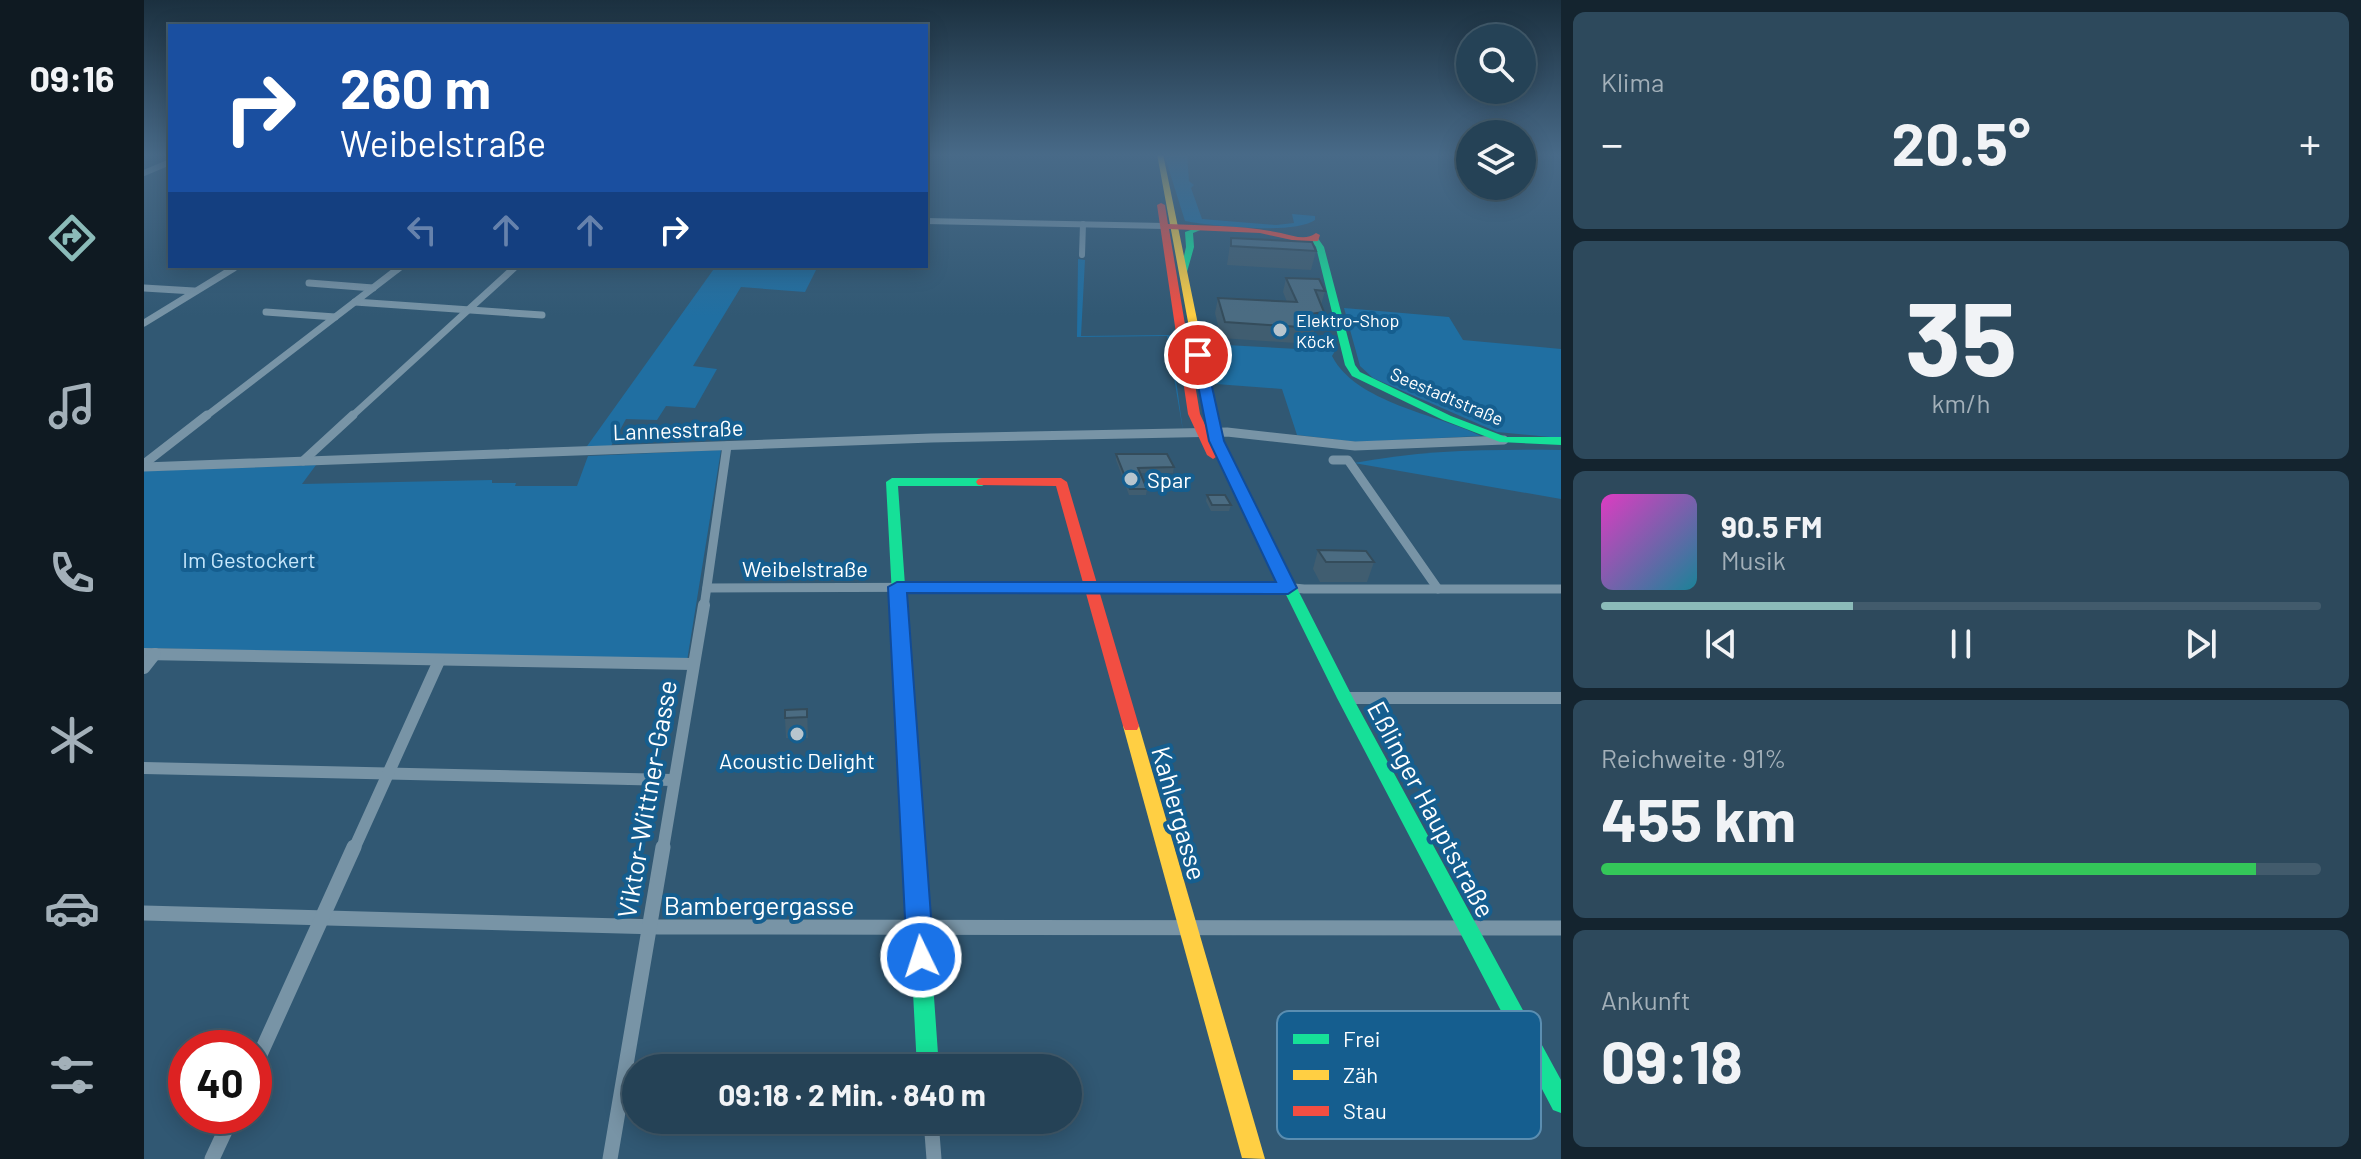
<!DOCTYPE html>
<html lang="de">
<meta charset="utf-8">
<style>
:root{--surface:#254256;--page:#2d495c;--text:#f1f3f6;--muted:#a3b0b9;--line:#425b6c;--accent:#8bbbb9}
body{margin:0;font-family:Barlow,sans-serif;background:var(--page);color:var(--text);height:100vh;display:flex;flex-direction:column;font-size:30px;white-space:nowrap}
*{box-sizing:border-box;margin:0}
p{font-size:26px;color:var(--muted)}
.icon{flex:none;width:44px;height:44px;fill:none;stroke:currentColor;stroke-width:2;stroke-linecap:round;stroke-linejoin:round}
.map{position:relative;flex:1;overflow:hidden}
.sheet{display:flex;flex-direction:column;gap:12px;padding:12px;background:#14242f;width:800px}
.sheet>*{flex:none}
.banner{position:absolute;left:24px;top:24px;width:760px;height:244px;border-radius:0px;box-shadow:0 4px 20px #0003,0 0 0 2px var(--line);background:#1a4fa0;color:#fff;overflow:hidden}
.controls{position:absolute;left:1312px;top:24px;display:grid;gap:16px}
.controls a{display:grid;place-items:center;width:80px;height:80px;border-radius:50%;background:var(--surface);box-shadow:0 4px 20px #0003,0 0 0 2px var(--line);font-size:40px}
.speed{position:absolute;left:24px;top:1030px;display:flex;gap:16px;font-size:40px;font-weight:700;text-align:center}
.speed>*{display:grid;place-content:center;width:104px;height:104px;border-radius:50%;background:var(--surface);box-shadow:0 4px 20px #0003,0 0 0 2px var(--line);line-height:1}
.speed .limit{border:12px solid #d22;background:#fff;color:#111}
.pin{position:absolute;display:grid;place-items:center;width:68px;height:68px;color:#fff;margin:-34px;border:4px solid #fff;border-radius:50%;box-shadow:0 2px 8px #0007}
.me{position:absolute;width:88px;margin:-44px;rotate:356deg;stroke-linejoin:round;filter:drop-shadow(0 0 6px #0008)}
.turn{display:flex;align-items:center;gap:28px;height:168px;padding:0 40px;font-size:36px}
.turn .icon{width:104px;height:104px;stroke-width:2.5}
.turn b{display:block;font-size:56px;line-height:68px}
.lanes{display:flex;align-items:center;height:76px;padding:0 40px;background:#0003;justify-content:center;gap:40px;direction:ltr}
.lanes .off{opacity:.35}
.big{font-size:60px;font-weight:700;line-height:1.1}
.sheet .tile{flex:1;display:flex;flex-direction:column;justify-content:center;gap:12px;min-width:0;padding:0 28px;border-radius:12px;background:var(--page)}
.sheet .dial{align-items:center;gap:0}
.dial b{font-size:104px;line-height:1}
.song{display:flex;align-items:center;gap:24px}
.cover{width:96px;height:96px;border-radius:12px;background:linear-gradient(135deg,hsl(310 70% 55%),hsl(190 70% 35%))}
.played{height:8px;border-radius:4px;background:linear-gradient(90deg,var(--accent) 35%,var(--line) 35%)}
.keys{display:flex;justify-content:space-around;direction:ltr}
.heat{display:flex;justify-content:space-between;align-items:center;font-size:44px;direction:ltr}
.charge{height:12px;border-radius:6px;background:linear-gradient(90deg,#34c759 91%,var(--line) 0)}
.trip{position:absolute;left:478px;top:1054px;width:460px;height:80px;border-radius:40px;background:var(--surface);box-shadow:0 4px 20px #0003,0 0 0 2px var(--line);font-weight:700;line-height:80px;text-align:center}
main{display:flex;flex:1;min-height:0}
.tab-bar{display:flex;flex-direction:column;width:144px;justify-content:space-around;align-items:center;background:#0f1a22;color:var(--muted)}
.tab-bar .icon{width:56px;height:56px}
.tab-bar .current{color:var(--accent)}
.tab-bar b{font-size:36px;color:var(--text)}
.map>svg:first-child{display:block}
.green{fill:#206fa2}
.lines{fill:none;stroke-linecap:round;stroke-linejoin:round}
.street-far4{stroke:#7894a6;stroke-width:6}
.street-far3{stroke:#7894a6;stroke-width:7}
.street-far2{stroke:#7894a6;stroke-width:9}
.street-far1{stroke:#7894a6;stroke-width:12}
.street{stroke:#7894a6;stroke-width:15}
.fast{fill:#16e098;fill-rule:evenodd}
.slow{fill:#ffcf43;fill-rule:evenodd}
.jam{fill:#f24e42;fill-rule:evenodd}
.wall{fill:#405d70}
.shaded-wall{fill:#344c5b}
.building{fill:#4b6c82;stroke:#344c5b;stroke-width:2}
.route{fill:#1a73e8;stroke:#114b97;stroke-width:2}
.poi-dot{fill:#b7c5ce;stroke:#155e8f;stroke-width:3}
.labels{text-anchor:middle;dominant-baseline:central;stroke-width:8;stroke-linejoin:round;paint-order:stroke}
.far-poi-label{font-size:18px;fill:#fff;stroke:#155e8f;text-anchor:start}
.far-street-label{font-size:18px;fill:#fff;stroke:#155e8f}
.street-label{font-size:22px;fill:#fff;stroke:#155e8f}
.poi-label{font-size:22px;fill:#fff;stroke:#155e8f;text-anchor:start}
.park-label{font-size:22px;fill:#c8e8fc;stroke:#155e8f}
.near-street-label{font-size:26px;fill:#fff;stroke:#155e8f}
.key{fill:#155e8f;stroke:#5b8eb1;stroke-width:2}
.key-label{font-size:22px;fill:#fff}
</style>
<main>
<nav class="tab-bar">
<b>09:16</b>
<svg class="icon current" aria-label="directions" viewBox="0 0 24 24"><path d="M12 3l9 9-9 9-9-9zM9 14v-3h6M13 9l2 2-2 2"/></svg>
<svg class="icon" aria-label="music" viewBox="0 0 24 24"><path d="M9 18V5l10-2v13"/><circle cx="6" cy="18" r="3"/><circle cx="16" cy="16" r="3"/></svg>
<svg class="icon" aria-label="phone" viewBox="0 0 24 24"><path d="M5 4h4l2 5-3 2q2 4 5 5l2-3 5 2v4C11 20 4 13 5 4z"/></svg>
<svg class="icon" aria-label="climate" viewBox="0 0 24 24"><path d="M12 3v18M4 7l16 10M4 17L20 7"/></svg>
<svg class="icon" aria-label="car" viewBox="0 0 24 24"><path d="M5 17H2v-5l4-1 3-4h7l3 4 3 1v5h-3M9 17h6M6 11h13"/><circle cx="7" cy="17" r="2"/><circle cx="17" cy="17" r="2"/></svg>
<svg class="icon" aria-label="filters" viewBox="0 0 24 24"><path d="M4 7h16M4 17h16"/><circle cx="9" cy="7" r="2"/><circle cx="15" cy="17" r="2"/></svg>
</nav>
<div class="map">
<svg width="1417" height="1159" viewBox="0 0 1417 1159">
<rect width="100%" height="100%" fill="#315873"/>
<g class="green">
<path d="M1020 154H1043L1045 181 1050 185 1047 188 1058 219 1132 225 1150 223 1148 214 1171 216V220C1149 235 1068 226 1041 221Z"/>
<path d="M934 259 941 260 937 336 1026 335 1039 431 1023 336 933 337Z"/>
<path d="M572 266H674L661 292 597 287 549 366 573 369 551 408 522 406 513 420 482 419 466 448 441 449Z"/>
<path d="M1200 308 1305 317 1319 340 1417 349V438L1353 432 1229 378 1216 366Z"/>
<path d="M1064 344 1191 351 1188 356C1212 403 1293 414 1337 436L1213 442 1153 435 1138 389 1072 384Z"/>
<path d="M577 450 543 661 0 648V471L172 465 158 484 348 480V483H372L371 486H433L444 456Z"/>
<path d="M1417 450V499L1210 463C1277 450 1349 449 1417 450Z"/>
</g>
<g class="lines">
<g class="street-far4">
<path d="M0 173 26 162"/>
<path d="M782 221 1021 226"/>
<path d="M938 255 939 224"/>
<path d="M86 270 93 266"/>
<path d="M253 270 258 266"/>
<path d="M368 270 372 266"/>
</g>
<g class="street-far3">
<path d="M165 283 229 288"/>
<path d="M0 288 50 291"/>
<path d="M211 302 398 315"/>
<path d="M122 312 191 317"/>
<path d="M0 323 90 268"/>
<path d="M61 417 255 268"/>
<path d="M207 417 370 268"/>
</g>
<g class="street-far2">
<path d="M1189 460H1204L1294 589"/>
<path d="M159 461 209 415"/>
<path d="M0 464 63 415"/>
<path d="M0 467 787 438 1083 432 1211 446 1360 440"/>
<path d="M563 588 1129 586 1160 589H1417"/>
<path d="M560 607 583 446"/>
</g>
<g class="street-far1">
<path d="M0 654 549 664"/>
<path d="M0 668 11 654"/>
<path d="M1201 698H1417"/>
<path d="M0 768 529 780"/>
<path d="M210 849 295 661"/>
<path d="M519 849 560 605"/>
</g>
<g class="street">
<path d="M0 913 515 927 1417 928"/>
<path d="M110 1068 210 847"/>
<path d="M787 1120 790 1159"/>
<path d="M68 1159 88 1116"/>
<path d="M466 1159 519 847"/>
</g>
<g class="fast">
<path d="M1055 227 1059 229 1049 233 1050 247 1043 272 1036 274 1042 247 1041 232Z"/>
<path d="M1167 237H1173L1180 247 1211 365 1216 372 1307 416 1362 437H1417V445L1356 442 1299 420 1208 376 1201 365 1172 247 1166 239Z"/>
<path d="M1079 451 1085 455 1209 698 1417 1080V1113L1409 1110 1193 698 1073 455Z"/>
<path d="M748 478H838L844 482 838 486H754L795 1068H773L742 482Z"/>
</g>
<g class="slow">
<path d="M1013 154H1019L1078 441 1085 455 1079 459 1075 458 1066 441Z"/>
<path d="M987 720 993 722 995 726 1121 1159 1098 1158 979 726 981 722Z"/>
</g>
<g class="jam">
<path d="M1017 203 1021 205 1024 224C1062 226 1100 225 1137 233 1150 236 1162 241 1172 233L1176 235 1174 241 1157 242 1116 233 1025 229 1056 414 1075 455 1069 459 1063 455 1044 414 1013 205Z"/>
<path d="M838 478H917L923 482 995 726 993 730H981L979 726 912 486 834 485 832 482 834 479Z"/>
</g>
</g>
<g class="wall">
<path d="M1087 238 1172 251 1167 270 1083 265Z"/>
<path d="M1142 278 1181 291 1177 305 1176 328H1171L1167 344 1077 338 1071 313 1074 298 1143 302 1139 292Z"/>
<path d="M972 454 1030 467 1029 473H996L1003 489 1002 495H985L972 460Z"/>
<path d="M1063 495 1087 505 1085 511H1067L1062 501Z"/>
<path d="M1174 550 1230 562 1223 582H1176L1169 569Z"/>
<path d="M663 709 664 738H642L641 718Z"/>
</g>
<path class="shaded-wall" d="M1180 312 1176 328H1171L1166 314Z"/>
<g class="building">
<path d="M1087 238 1168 242 1172 251 1087 246Z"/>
<path d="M1142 278 1175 279 1181 291 1171 290 1180 312 1166 314 1171 328 1081 322 1074 298 1153 302Z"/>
<path d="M972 454H1023L1030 467 994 468 1003 489H986Z"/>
<path d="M1063 495H1081L1087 505H1068Z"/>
<path d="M1174 550 1222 551 1230 562H1182Z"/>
<path d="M663 709V717L641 718V710Z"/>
</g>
<linearGradient id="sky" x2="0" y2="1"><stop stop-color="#1b303f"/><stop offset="0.49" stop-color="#486a88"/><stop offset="1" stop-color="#486a88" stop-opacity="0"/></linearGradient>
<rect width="1417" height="316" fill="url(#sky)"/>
<path class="route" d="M1054 351 1061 355 1080 441 1153 588 1144 594 763 593 790 957 786 965 777 968 767 965 763 957 744 587 753 582H1132L1065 441 1048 355Z"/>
<g class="poi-dot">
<circle cx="1136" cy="330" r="8"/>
<circle cx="987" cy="479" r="8"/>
<circle cx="653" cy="734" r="8"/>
</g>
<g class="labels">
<g class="far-poi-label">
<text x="1152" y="320">Elektro-Shop<tspan x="1152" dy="21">Köck</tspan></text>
</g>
<g class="far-street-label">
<text transform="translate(1303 396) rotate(23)">Seestadtstraße</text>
</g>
<g class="street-label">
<text transform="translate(534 429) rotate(-2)">Lannesstraße</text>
<text x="661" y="568">Weibelstraße</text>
</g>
<g class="poi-label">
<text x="1003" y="479">Spar</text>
<text x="653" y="760" text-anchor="middle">Acoustic Delight</text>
</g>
<g class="park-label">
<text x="105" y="559">Im Gestockert</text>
</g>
<g class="near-street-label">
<text transform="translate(502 799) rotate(-80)">Viktor-Wittner-Gasse</text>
<text transform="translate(1288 809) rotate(62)">Eßlinger Hauptstraße</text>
<text transform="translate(1036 813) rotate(74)">Kahlergasse</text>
<text x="615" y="904">Bambergergasse</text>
</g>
</g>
<rect x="1133" y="1011" width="264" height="128" rx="12" class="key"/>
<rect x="1149" y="1034" width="36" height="10" fill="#16e098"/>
<rect x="1149" y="1070" width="36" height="10" fill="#ffcf43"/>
<rect x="1149" y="1106" width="36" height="10" fill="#f24e42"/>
<g class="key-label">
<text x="1199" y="1047">Frei</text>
<text x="1199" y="1083">Zäh</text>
<text x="1199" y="1119">Stau</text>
</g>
</svg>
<div class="controls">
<a><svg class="icon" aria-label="search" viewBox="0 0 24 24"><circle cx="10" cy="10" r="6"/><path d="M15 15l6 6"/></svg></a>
<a><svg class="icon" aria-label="layers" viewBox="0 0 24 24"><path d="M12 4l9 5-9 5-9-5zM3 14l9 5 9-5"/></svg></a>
</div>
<div class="speed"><div class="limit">40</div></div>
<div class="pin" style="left:1054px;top:355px;background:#d93025"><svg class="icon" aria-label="arrive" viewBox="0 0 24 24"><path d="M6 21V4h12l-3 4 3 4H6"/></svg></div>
<svg class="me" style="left:777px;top:957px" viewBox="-20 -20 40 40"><circle r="17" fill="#1a73e8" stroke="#fff" stroke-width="3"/><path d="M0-11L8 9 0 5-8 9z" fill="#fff"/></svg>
<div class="trip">09:18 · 2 Min. · 840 m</div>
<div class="banner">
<div class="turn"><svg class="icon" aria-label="right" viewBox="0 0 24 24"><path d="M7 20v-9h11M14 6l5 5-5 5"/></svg><div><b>260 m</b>Weibelstraße</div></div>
<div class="lanes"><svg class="icon off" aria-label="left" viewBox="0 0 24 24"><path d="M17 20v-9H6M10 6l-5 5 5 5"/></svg><svg class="icon off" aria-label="ahead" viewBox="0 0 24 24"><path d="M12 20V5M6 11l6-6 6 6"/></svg><svg class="icon off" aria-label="ahead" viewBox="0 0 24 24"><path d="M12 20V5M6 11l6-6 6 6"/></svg><svg class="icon" aria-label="right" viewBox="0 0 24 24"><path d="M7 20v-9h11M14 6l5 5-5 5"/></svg></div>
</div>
</div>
<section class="sheet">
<div class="tile"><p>Klima</p>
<div class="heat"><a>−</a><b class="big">20.5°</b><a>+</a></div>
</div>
<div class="tile dial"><b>35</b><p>km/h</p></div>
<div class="tile">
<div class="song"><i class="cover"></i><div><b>90.5 FM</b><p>Musik</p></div></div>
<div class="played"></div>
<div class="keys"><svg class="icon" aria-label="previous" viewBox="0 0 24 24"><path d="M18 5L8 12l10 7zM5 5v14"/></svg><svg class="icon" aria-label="pause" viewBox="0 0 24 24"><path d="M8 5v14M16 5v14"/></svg><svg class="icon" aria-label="next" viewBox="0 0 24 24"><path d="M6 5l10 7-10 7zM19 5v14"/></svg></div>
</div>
<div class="tile"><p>Reichweite · 91%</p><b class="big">455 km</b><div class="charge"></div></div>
<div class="tile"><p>Ankunft</p><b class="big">09:18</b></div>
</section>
</main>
